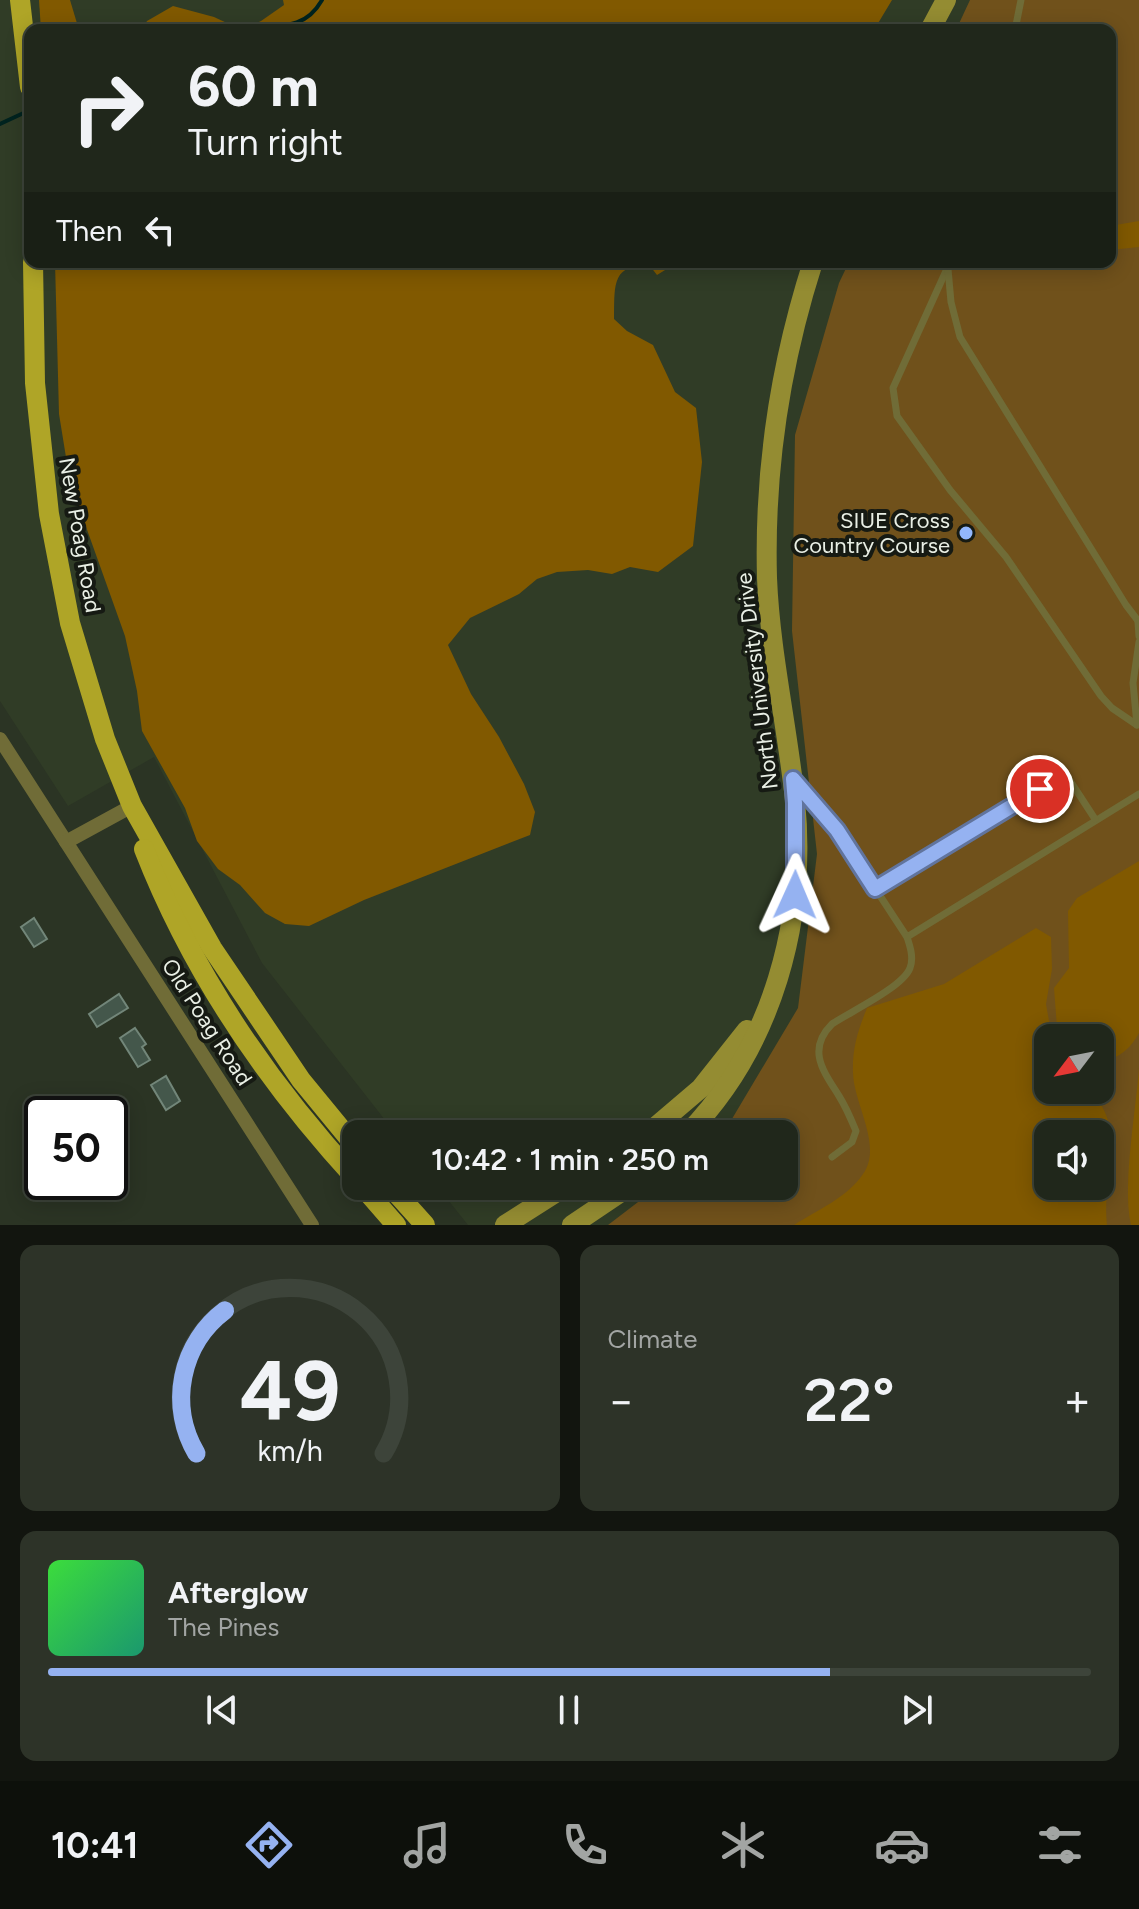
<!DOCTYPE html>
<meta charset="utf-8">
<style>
:root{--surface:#20271b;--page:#2d3328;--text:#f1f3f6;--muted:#a2a5a3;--line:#3d443a;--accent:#95b2f1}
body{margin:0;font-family:Figtree,sans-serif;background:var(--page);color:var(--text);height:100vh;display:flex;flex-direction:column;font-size:30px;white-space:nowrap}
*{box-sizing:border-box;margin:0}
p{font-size:26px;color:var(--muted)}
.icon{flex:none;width:44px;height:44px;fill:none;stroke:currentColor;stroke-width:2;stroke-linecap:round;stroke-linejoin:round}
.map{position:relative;height:1225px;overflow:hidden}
.side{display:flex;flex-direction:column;gap:20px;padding:20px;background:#12150f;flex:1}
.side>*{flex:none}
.hud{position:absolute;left:24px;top:24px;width:1092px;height:244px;border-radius:16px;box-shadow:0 4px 20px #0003,0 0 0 2px var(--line);background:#20271b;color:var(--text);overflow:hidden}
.needle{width:52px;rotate:238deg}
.tools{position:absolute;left:1034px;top:1024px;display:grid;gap:16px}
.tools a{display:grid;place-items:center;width:80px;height:80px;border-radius:16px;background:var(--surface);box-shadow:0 4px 20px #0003,0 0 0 2px var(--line);font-size:40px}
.speed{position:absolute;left:24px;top:1096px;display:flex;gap:16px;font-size:40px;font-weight:700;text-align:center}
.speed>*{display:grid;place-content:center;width:104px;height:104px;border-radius:50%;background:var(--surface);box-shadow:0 4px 20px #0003,0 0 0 2px var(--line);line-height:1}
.speed .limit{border:4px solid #111;border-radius:12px;background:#fff;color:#111}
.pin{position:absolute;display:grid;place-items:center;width:68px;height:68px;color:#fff;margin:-34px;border:4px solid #fff;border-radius:50%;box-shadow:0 2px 8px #0007}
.me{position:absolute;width:88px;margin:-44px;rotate:1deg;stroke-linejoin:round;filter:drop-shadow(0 0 6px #0008)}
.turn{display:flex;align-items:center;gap:28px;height:168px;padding:0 32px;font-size:36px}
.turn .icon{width:104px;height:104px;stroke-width:2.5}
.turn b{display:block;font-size:56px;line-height:68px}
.then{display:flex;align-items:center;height:76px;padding:0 32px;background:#0003;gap:16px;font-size:30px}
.big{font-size:60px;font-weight:600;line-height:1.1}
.side .widget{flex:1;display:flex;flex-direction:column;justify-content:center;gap:12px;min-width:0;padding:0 28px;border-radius:16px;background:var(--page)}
.side .dial{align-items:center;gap:0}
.dial svg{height:208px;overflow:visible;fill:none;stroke:var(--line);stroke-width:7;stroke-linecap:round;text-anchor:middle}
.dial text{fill:var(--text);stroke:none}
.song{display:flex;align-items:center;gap:24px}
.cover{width:96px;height:96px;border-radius:12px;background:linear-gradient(135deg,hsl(120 70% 55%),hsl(160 70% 35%))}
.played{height:8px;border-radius:4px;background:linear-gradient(90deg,var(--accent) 75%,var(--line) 75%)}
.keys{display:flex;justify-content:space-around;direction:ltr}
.heat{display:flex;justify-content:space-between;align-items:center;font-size:44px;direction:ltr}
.side .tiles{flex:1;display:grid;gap:20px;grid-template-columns:1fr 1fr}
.widget:last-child{grid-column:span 2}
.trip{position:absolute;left:342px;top:1120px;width:456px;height:80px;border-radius:16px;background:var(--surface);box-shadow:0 4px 20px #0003,0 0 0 2px var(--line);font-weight:600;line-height:80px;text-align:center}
.tabs{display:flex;height:128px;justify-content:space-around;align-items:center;background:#0d100b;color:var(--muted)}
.tabs .icon{width:56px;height:56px}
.tabs .on{color:var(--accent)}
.tabs b{font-size:36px;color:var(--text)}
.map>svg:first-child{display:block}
.built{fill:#303c26;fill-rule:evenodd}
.green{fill:#70511b;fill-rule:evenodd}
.forest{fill:#815900;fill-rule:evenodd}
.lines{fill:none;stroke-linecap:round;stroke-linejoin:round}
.stream{stroke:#00231f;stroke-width:4}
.building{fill:#44574b;stroke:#728679;stroke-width:2}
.lane{stroke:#706c37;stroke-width:7}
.street{stroke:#706c37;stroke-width:14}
.secondary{stroke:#948c32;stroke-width:20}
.primary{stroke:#afa527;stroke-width:20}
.route-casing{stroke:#61749d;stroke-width:20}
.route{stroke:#95b2f1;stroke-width:14}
.poi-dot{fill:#93b7fd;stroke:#161a13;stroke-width:3}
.labels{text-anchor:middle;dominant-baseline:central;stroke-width:8;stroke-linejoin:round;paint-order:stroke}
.poi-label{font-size:22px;fill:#e9efe5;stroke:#161a13;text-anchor:end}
.street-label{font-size:22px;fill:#e9efe5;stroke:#161a13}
</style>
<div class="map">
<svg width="1139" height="1225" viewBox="0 0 1139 1225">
<rect width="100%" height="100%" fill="#2b3424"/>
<path class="built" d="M0 0H1139V1225H468L437 1186H784V1134H396L262 963 154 757 68 806 0 701ZM30 30H1110V262H30ZM1048 1038H1100V1090H1048ZM1048 1134H1100V1186H1048Z"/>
<path class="green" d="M970 0H1139V1225H608L659 1186H784V1134H723L798 1008 817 854 792 631 795 435 839 283 849 262H1110V30H956ZM1048 1038H1100V1090H1048ZM1048 1134H1100V1186H1048Z"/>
<g class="forest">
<path d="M39 0H70L79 30H41Z"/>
<path d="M283 0H892L874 30H242L261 21 284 5Z"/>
<path d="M173 6 214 17 242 30H142L147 21Z"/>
<path d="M1139 221V247L1110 250V226Z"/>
<path d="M55 262H678L657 275 650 266C610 263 615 288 614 319L627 331 653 345 675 392 696 408 702 462 693 546 658 572 630 567 612 574 588 570 557 572 537 579 519 594 470 618 448 645 471 694 499 737 524 784 535 812 530 835 364 900 309 926 285 924 265 913 240 885 218 869 197 841 185 808 142 731 137 691 125 636 70 482 59 414Z"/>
<path d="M1139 861V1033C1131 1048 1118 1060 1100 1061V1038H1068L1057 1027 1054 988 1069 968 1068 911 1077 898Z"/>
<path d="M1036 928 1051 937 1052 969 1046 1004 1052 1038H1048V1090H1089C1130 1130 1101 1176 1107 1225H794C816 1211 848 1197 863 1174 883 1146 854 1105 853 1073 852 1049 858 1030 867 1008L944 984ZM1100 1134V1186H1048V1134Z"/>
<path d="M1139 1068V1225H1131C1122 1185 1136 1111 1139 1068Z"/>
</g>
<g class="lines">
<g class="stream">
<path d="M232 30C265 19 300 39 322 0"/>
<path d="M0 124 30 110"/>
</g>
</g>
<g class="building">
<path d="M34 918 47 939 34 947 21 927Z"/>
<path d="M119 994 128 1008 97 1027 89 1014Z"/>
<path d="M135 1028 146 1044 142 1047 150 1060 138 1067 120 1038Z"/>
<path d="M166 1076 180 1101 166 1110 151 1085Z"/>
</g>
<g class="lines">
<g class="lane">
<path d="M1015 30 1021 0"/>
<path d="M950 262 893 388 897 416 950 490 1006 557 1101 696 1112 708 1137 725"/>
<path d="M948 269 951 302 960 337 1126 605 1139 622"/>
<path d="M1138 622 1139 636"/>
<path d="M1137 725 1133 683 1139 642"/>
<path d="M799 787 837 830 907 937 1139 794"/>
<path d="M875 889 1065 773 1095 819"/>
<path d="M832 1157 852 1142 856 1131C851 1119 846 1107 839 1096 824 1072 806 1050 832 1024 850 1012 903 987 910 968 914 958 910 946 907 937"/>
</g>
<g class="street">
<path d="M0 739 312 1225"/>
<path d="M66 842 132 806"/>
</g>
<g class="secondary">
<path d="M930 30 946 0"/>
<path d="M647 1134 701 1088 747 1030"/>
<path d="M687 1134C773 1046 807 920 795 800 787 725 770 652 767 578 764 469 780 365 813 262"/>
<path d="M505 1225 566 1186"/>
<path d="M572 1225 630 1186"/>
</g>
<g class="primary">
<path d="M20 0 30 87"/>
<path d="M33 262 35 383 49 514 70 623 105 739 132 806 212 948 301 1080 356 1147"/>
<path d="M144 849C192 972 267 1082 356 1179"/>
<path d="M362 1186 396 1225"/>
<path d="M390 1186 425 1225"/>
</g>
</g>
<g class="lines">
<g class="route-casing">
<path id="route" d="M795 895V803L793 779 837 830 875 889 1040 789"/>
</g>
<use href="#route" class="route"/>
</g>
<circle class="poi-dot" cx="966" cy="533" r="8"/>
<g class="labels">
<g class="poi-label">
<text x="950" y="520">SIUE Cross<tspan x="950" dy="25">Country Course</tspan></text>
</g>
<g class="street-label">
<text transform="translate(80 535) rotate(80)">New Poag Road</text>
<text transform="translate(757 681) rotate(-97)">North University Drive</text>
<text transform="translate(207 1022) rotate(57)">Old Poag Road</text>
</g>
</g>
</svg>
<div class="tools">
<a><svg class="needle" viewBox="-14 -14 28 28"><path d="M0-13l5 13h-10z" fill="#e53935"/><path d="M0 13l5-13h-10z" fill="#a2a5a3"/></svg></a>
<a><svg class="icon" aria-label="sound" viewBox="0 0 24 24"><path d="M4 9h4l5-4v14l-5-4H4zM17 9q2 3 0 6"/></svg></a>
</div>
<div class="speed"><div class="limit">50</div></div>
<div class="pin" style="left:1040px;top:789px;background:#d93025"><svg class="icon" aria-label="arrive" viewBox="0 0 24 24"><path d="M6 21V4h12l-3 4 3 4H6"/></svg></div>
<svg class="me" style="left:795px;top:895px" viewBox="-20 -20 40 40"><path d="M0-17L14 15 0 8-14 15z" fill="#95b2f1" stroke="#fff" stroke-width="4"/></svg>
<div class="trip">10:42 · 1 min · 250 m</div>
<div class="hud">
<div class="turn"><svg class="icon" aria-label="right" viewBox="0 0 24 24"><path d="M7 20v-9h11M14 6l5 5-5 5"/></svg><div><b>60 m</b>Turn right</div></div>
<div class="then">Then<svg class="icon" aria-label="left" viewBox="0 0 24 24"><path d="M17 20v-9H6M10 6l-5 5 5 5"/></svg></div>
</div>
</div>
<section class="side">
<div class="tiles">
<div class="widget dial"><svg viewBox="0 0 100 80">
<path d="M14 69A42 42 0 1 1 86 69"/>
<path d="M14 69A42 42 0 0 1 25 14" stroke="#95b2f1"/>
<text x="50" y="56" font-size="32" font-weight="700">49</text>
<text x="50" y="72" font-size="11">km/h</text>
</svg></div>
<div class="widget"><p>Climate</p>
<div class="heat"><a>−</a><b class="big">22°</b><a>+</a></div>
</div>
<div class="widget">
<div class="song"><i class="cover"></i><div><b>Afterglow</b><p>The Pines</p></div></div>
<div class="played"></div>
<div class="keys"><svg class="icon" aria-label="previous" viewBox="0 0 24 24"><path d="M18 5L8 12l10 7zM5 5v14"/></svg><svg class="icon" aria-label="pause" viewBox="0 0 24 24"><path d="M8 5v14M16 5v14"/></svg><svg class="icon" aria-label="next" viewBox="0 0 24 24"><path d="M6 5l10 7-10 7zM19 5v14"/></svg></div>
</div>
</div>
</section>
<nav class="tabs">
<b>10:41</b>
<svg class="icon on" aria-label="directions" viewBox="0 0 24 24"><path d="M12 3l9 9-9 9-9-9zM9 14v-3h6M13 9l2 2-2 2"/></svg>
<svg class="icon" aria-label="music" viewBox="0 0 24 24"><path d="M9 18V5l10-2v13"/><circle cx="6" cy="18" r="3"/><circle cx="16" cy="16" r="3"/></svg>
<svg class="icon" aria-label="phone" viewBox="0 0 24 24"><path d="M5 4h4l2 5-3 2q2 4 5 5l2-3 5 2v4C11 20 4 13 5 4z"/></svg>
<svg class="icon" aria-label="climate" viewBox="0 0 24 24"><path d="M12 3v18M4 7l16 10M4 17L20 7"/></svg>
<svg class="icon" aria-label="car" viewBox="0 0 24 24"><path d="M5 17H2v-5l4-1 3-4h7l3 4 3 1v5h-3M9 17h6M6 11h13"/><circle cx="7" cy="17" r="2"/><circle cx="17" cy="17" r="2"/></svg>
<svg class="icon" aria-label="filters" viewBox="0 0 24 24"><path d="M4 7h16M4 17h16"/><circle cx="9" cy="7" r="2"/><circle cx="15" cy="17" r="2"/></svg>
</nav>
